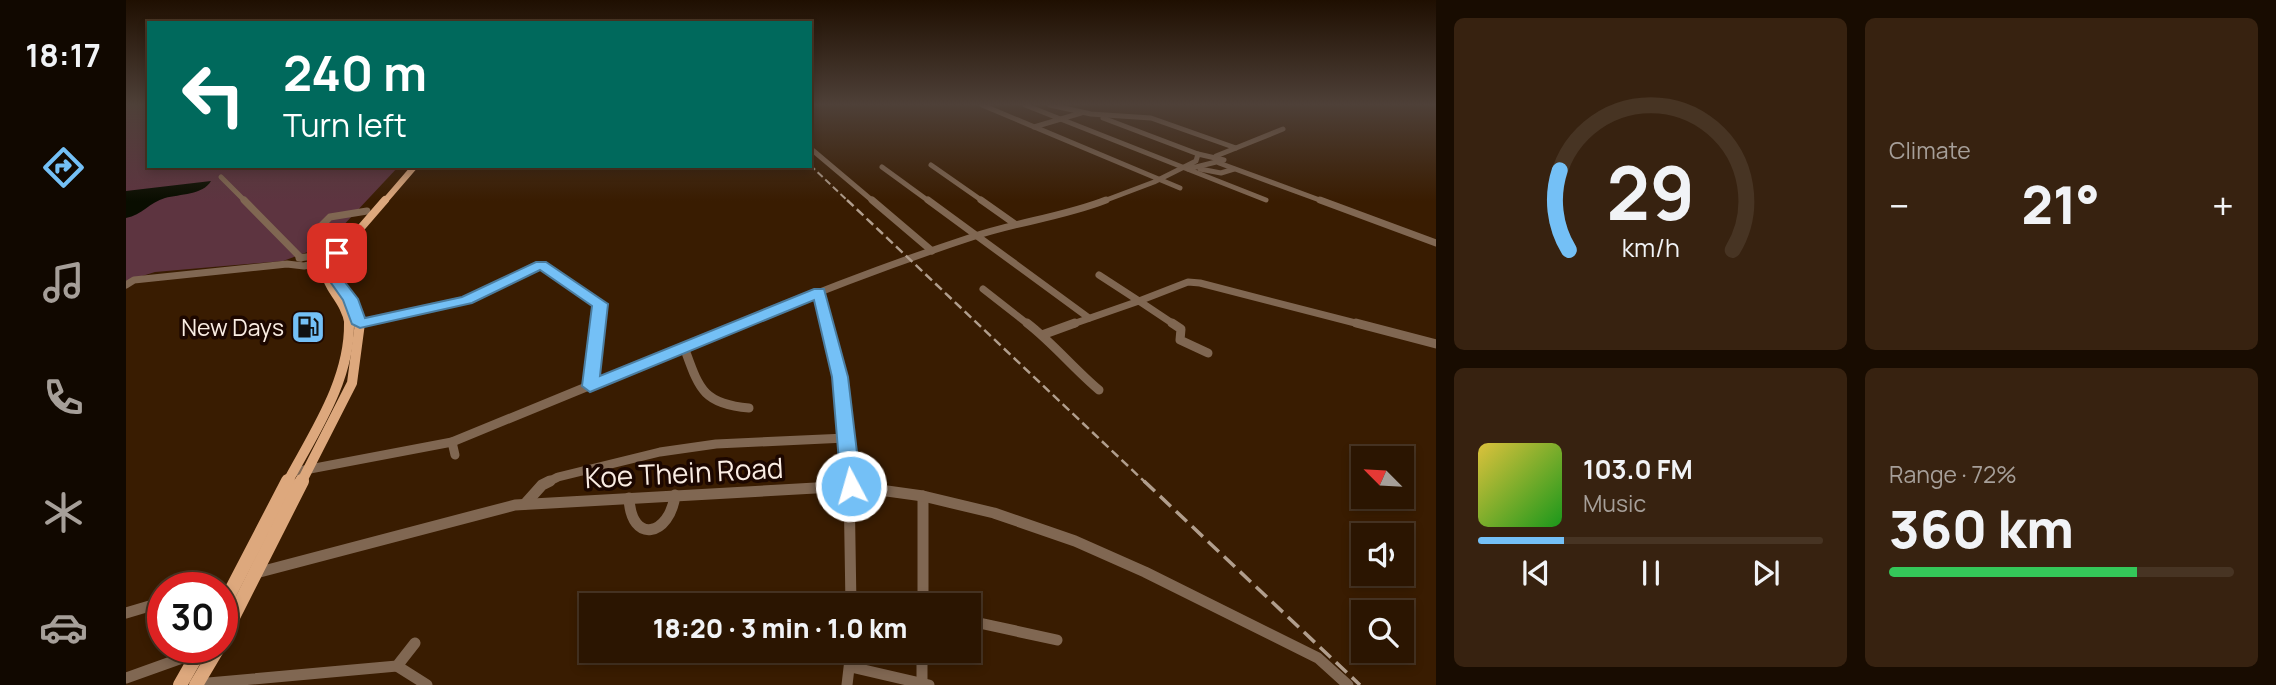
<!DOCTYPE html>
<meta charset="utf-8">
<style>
:root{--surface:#2b1501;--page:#372210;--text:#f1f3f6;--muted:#a69f99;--line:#473423;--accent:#74c0f6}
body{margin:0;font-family:Manrope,sans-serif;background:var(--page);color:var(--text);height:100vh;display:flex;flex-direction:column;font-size:26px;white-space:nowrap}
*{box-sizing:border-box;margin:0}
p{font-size:23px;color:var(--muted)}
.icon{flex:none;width:38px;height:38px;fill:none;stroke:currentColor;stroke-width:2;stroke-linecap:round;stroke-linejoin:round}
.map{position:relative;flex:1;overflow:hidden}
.drawer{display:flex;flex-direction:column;gap:18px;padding:18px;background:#180c01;width:840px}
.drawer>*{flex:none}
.banner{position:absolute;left:21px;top:21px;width:665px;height:147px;border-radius:0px;box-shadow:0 4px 10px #0003,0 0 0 2px var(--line);background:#00695c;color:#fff;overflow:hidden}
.needle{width:46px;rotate:294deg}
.buttons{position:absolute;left:1225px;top:446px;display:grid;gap:14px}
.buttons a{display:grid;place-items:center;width:63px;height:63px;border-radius:0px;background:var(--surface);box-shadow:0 4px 10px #0003,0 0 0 2px var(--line);font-size:35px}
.speed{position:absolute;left:21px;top:572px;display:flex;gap:14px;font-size:35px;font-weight:700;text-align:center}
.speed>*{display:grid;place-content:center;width:91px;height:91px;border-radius:50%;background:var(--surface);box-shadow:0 4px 10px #0003,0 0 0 2px var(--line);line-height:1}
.speed .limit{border:10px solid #d22;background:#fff;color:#111}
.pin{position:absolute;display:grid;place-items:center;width:60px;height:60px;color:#fff;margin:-30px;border-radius:14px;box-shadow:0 4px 10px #0006}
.me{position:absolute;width:77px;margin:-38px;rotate:354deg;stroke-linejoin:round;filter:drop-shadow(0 0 5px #0008)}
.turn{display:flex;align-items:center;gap:24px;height:147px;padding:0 21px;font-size:32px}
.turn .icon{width:91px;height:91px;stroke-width:2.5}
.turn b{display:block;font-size:49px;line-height:60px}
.big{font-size:52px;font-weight:800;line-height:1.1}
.drawer .widget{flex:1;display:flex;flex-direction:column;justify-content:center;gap:10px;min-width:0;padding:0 24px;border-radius:10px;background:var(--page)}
.drawer .dial{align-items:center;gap:0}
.dial svg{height:182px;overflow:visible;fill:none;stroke:var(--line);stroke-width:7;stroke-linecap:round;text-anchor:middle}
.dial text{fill:var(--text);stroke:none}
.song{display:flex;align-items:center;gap:21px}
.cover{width:84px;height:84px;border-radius:10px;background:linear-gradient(135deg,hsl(50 70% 55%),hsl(120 70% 35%))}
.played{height:7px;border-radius:4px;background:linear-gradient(90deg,var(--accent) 25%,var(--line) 25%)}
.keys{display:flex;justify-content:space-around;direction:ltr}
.heat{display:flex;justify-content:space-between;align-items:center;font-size:38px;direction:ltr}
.charge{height:10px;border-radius:5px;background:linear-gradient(90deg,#34c759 72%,var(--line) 0)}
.drawer .tiles{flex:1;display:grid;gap:18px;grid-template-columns:repeat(2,1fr)}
.trip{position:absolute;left:453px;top:593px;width:402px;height:70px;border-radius:0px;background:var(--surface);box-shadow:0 4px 10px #0003,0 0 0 2px var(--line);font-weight:800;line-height:70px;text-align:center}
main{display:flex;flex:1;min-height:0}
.tab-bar{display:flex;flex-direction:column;width:126px;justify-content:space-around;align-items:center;background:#110800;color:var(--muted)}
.tab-bar .icon{width:49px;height:49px}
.tab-bar .current{color:var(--accent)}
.tab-bar b{font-size:32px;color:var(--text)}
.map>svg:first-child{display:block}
.green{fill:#5d3440}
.water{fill:#090d00}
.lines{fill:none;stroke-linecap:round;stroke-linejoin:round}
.minor-far3{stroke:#806752;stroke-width:5}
.minor-far2{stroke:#806752;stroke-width:7}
.minor-far1{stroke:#806752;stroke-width:9}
.minor{stroke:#806752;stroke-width:11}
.major-far3{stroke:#dda87d;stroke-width:6}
.major-far2{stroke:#dda87d;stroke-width:8}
.major-far1{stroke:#dda87d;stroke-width:10}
.major{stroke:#dda87d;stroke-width:14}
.rail-far2{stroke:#b19e8d;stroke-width:2;stroke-dasharray:7 3.5;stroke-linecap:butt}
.rail-far1{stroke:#b19e8d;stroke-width:2.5;stroke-dasharray:9 4.5;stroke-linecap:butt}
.rail{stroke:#b19e8d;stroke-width:3.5;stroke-dasharray:15 7;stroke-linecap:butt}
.route{fill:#74c0f6;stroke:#4b7da0;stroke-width:2}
.labels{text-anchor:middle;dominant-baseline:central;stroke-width:7;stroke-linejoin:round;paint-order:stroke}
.poi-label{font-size:23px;fill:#faede3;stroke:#1c0700;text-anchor:end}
.near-street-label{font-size:28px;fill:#faede3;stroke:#1c0700}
</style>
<main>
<nav class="tab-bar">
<b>18:17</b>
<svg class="icon current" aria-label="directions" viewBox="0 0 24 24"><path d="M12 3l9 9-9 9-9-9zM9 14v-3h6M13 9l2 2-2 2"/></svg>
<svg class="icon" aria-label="music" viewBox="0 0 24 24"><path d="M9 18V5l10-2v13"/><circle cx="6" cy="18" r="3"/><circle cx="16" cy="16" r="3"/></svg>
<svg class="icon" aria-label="phone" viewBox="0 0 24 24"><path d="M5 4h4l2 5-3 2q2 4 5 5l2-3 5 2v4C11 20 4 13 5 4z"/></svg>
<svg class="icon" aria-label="climate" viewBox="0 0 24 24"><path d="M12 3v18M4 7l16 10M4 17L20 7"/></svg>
<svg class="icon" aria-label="car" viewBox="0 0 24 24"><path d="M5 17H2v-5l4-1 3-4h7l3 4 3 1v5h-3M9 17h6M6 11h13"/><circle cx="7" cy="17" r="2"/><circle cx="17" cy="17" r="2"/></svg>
</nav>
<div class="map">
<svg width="1310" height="685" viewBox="0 0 1310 685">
<rect width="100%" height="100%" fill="#391c01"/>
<path class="green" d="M0 105H23V166H273L198 246 157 261 29 272 0 281Z"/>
<path class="water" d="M85 181C77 195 54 194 39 198 24 202 16 215 0 218V191Z"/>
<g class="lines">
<g class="minor-far3">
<path d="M856 105 1054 188"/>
<path d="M899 105 1140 200"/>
<path d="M924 105 965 114 1025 118 1110 148"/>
<path d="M977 118 1072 154"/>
<path d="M908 127 955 113"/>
<path d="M684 148 748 202"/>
<path d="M1090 156 1157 129"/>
<path d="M1093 163 1199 202"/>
<path d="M805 165 858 202"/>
<path d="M756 167 804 202"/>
<path d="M1074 169 1095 173 1108 169"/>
<path d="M95 177 120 202"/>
<path d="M975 202 1028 182 1070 161 1072 154 1098 160 1062 169"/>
</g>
<g class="minor-far2">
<path d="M118 200 175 258"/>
<path d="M746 200 806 251"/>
<path d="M802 200 963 318"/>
<path d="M855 200 889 224"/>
<path d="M1194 200 1310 243"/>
<path d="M220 234 191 230 204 217 241 211"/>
<path d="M173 258 208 253"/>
<path d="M973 275 1013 301 1062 282 1074 283 1237 325"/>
<path d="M0 285 8 280 161 264 178 266 207 260"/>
<path d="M857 289 903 325"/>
<path d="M693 292 701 325"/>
<path d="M230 324 340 300 415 265 474 304 471 325"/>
<path d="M612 325C689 293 767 263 846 237 890 222 937 217 980 200"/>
<path d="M944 325 1013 301 1049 325"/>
</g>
<g class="minor-far1">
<path d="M701 323 717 410 723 483"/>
<path d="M901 323C927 343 948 369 973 390"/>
<path d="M1046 323 1055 329 1054 340 1082 353"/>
<path d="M1230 323 1310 344"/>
<path d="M230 324 233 323"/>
<path d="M916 335 949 323"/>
<path d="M558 347C573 388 576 404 623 408"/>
<path d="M464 386 472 323"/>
<path d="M326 442 329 455"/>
<path d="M168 472 326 442 616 323"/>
<path d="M420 483 432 477 534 452 590 444 720 438"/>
</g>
<g class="minor">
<path d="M723 481 725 606"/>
<path d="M797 496V606"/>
<path d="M503 498C505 545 544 536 549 495"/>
<path d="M399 504 416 485 424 481"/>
<path d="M130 573 389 505 725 486 797 496 868 513 949 541 1019 572 1192 658 1222 685"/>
<path d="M0 613 37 602"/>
<path d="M844 621 931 640"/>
<path d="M796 651V683"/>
<path d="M271 666 301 685"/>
<path d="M725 667 803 685"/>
<path d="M0 678 84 648"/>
<path d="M71 684 271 666 289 643"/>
<path d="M721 685 725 651"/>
</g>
<path class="major-far3" d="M258 202 289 166"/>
<g class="major-far2">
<path d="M209 246C183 284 217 289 223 325"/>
<path d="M234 325 224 299 205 273 207 260 259 200"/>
</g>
<g class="major-far1">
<path d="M161 483C187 434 224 381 223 323"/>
<path d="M175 483 226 383 234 323"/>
</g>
<g class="major">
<path d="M96 608 162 481"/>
<path d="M96 639 176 481"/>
<path d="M54 685 75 648"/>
<path d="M70 685 92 648"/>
</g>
<path class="rail-far2" d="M684 165 723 202"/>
<path class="rail-far1" d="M721 200 1020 483"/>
<path class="rail" d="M1018 481 1234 685"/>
</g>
<linearGradient id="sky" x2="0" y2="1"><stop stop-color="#1f0f01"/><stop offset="0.52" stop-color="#4e4038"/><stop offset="1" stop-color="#4e4038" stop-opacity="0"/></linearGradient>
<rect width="1310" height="201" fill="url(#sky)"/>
<path class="route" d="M211 248 218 253 212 273 232 299 239 318 336 297 410 262H420L482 304 474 376 688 289H698L722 377 735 486 732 492 725 494 718 492 715 486 706 377 688 300 464 392 456 386 466 306 414 270 346 303 234 328 226 324 217 300 198 273 204 253Z"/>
<defs>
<g id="fuel-square" transform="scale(1.75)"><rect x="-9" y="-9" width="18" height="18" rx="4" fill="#74c0f6" stroke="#1c0700"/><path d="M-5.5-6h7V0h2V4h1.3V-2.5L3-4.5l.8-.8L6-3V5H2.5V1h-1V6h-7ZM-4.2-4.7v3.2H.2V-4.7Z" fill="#111"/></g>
</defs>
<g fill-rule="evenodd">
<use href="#fuel-square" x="182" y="327"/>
</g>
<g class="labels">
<g class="poi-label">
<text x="158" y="327">New Days</text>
</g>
<g class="near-street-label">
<text transform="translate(558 472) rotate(-3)">Koe Thein Road</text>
</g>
</g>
</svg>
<div class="buttons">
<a><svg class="needle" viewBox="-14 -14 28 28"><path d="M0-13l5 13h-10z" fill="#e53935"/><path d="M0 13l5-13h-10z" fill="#a69f99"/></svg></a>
<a><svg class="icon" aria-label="sound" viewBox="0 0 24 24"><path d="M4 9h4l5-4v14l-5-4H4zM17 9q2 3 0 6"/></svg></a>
<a><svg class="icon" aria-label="search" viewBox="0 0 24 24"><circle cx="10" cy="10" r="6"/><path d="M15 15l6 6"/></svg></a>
</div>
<div class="speed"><div class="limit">30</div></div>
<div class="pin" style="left:211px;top:253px;background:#d93025"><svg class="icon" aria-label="arrive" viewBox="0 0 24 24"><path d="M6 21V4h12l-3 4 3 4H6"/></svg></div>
<svg class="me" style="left:725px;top:486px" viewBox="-20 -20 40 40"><circle r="17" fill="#74c0f6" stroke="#fff" stroke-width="3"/><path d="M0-11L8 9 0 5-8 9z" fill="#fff"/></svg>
<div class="trip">18:20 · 3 min · 1.0 km</div>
<div class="banner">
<div class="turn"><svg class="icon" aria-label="left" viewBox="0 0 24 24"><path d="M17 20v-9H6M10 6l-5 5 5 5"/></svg><div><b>240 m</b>Turn left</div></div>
</div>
</div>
<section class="drawer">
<div class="tiles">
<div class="widget dial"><svg viewBox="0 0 100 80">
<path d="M14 69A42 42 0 1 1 86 69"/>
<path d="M14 69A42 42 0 0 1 10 34" stroke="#74c0f6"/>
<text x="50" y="56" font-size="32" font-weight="700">29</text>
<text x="50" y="72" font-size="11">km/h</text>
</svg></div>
<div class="widget"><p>Climate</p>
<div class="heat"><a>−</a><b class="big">21°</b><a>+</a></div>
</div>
<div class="widget">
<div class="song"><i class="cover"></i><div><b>103.0 FM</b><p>Music</p></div></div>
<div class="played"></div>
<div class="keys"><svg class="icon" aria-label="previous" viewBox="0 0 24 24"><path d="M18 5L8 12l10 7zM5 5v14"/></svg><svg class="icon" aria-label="pause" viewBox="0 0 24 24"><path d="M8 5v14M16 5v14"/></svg><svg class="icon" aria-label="next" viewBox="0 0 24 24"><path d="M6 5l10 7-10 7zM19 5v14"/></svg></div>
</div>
<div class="widget"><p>Range · 72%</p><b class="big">360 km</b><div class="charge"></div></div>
</div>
</section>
</main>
